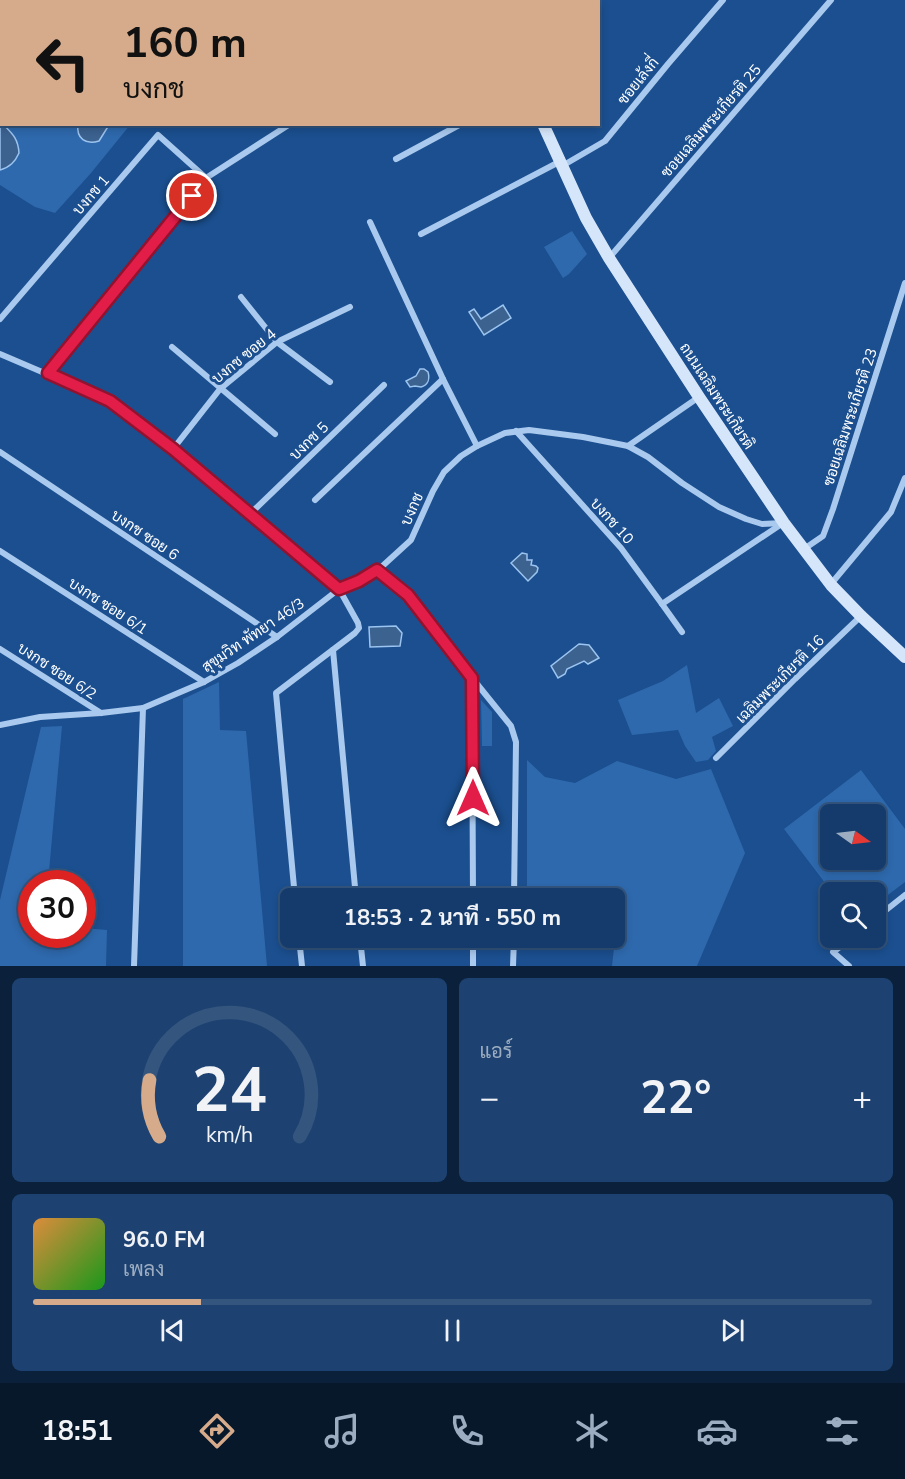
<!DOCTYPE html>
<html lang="th">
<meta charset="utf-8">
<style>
:root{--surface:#143b6b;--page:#1d4271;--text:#f1f3f6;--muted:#9dadc1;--line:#33557e;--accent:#d6ab8b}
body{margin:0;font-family:"Nunito Sans",Sarabun,sans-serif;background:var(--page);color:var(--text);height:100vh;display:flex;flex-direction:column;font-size:22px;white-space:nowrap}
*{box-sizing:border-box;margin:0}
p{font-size:20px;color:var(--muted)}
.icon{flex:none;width:33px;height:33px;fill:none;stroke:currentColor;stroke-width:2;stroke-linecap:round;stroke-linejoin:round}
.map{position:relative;height:966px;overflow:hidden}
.drawer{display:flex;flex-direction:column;gap:12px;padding:12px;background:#0b203b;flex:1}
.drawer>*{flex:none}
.hud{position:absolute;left:0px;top:0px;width:600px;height:126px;box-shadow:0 3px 9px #0003,0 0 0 2px var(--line);background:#d6ab8b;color:#111;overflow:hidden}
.needle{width:39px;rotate:104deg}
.buttons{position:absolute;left:820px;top:804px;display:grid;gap:12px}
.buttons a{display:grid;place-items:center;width:66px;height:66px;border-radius:9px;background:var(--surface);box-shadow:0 3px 9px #0003,0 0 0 2px var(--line);font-size:30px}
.speed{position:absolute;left:18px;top:870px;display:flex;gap:12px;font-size:30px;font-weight:700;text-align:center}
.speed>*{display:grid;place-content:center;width:78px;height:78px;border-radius:50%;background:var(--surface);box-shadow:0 3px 9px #0003,0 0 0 2px var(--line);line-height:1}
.speed .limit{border:9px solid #d22;background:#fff;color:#111}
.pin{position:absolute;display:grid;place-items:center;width:51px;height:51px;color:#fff;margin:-26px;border:3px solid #fff;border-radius:50%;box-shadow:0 2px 6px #0007}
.me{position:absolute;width:66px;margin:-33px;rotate:0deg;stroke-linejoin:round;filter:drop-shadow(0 0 4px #0008)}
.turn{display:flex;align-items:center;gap:21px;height:126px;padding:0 24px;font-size:27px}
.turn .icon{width:78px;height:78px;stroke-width:2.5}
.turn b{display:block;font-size:42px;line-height:51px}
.big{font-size:45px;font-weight:700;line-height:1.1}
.drawer .tile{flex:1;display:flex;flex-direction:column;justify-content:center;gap:9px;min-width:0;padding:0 21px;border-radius:9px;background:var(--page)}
.drawer .dial{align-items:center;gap:0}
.dial svg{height:156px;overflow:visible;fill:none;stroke:var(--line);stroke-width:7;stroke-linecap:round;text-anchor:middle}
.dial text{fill:var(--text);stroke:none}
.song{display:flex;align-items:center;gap:18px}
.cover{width:72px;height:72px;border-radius:9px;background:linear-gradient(135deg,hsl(30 70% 55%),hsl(120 70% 35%))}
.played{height:6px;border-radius:3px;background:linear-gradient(90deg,var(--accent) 20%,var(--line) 20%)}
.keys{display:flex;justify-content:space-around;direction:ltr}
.heat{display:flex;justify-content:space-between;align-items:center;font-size:33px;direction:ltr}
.drawer .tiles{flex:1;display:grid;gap:12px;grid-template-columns:1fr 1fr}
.tile:last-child{grid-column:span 2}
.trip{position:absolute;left:280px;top:888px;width:345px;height:60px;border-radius:9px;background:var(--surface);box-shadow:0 3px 9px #0003,0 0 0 2px var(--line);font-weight:700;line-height:60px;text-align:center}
.tab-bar{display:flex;height:96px;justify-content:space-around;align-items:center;background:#08182b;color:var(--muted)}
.tab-bar .icon{width:42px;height:42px}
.tab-bar .current{color:var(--accent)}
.tab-bar b{font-size:27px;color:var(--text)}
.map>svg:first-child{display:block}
.green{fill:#2e69ad;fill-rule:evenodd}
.water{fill:#3c6290;stroke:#9cc4f0;stroke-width:1.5}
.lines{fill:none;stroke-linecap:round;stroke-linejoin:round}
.minor{stroke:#a9c9ee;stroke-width:6}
.secondary{stroke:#d6e6fa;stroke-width:12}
.route-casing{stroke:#92132f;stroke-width:15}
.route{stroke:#e11d48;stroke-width:10}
.labels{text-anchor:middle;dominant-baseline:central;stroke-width:6;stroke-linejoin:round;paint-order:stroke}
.street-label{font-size:15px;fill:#fff;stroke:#1b4f8f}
</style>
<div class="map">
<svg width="905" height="966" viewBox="0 0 905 966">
<rect width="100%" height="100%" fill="#1b4f8f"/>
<g class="green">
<path d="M0 0H68L70 1 2 2V124L130 125 91 173 55 213 35 207 0 185Z"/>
<path d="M572 231 587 254 569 274 563 278 544 247Z"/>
<path d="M687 665 696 713 719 698 733 726 712 737 716 751 708 760 696 762 685 746 678 730 632 735 618 700 663 681Z"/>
<path d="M219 682 220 730 246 731 267 966H183V699Z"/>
<path d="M481 700 492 712V746H482Z"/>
<path d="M62 726 48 883 32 884V934H82L83 928 107 930 106 966H0V900L41 727Z"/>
<path d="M527 760 545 777 575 783 617 761 676 779 711 769 745 853 697 966H612L616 930H615V898H527Z"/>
<path d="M861 770 905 829V882L876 904V892H832L784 829ZM831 814H876V860H831Z"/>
</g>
<g class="water">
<path d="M0 121C10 132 18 136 19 153 15 162 10 167 0 170Z"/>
<path d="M78 124H109V125L99 141C86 145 76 139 78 124Z"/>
<path d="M503 305 511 318 484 335 469 312 474 309 481 319Z"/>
<path d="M420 369H424L428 372C430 379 428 385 421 387L415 386 410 387 406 381 416 376Z"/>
<path d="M522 553 527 554V560H532L531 565 536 566 538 568 537 572 528 581 511 563Z"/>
<path d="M396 626 402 633 400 646 370 647 369 627Z"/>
<path d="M579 644 589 645 599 658 588 664 584 661 567 669 565 674 558 678 551 666Z"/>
</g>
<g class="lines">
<g class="minor">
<path d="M123 0 124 2"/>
<path d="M461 2 462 0"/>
<path d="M396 159 461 124"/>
<path d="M562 166 605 141 668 64 723 0"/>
<path d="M370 222 443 379 477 446"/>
<path d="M421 234 559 162"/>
<path d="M609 258 831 0"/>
<path d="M241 297 277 342 330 382"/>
<path d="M0 319 158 135 206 178"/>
<path d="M172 347 275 434"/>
<path d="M0 354 110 401 173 449 339 589 358 623 359 628 355 633 276 693 295 898"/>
<path d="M48 373 206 178 290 124"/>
<path d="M516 431 621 548 662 604 682 632"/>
<path d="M628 446 699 397"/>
<path d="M173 449 220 389 277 342 350 307"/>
<path d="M0 452 277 637"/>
<path d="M315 500 443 379"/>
<path d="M250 514 384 385"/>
<path d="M804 549 823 536 833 509 905 283"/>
<path d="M0 551 204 682"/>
<path d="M377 571 408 595 472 678 473 898"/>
<path d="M831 584 891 512 905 478"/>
<path d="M662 604 783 523"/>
<path d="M0 649 101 713"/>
<path d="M333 650 356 898"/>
<path d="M473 679 511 726 516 742 514 898"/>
<path d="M0 725 40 717 101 713 143 708 204 682 238 663 277 637 339 589 359 581 377 571 411 540 433 491 444 472 461 456 477 446 505 433 529 430 583 437 628 446 648 457 682 483 719 507 746 519 762 524 783 523"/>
<path d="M716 758 795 679 861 616"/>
<path d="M876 918 905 895"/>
<path d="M299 938 302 966"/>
<path d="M360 938 363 966"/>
<path d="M473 938V966"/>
<path d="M134 966 143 708"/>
<path d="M513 966 514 938"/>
<path d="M849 966 833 952 852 938"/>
</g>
<g class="secondary">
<path d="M493 0V2"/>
<path d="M543 124 586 218 609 258 699 397 784 523 831 585 861 616 905 657"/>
</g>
</g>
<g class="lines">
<g class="route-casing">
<path id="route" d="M192 196 48 373 110 401 173 449 339 589 359 581 377 570 408 595 472 678 473 798"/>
</g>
<use href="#route" class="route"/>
</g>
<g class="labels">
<g class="street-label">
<text transform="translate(638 81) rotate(-51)">ซอยเล้งกี่</text>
<text transform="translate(711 121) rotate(-49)">ซอยเฉลิมพระเกียรติ 25</text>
<text transform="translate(91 195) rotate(-49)">บงกช 1</text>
<text transform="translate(244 356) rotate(-39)">บงกช ซอย 4</text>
<text transform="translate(717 396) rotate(57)">ถนนเฉลิมพระเกียรติ</text>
<text transform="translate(850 417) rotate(-72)">ซอยเฉลิมพระเกียรติ 23</text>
<text transform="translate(309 441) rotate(-44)">บงกช 5</text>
<text transform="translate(412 509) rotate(-66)">บงกช</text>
<text transform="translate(612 521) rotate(48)">บงกช 10</text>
<text transform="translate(145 535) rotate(34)">บงกช ซอย 6</text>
<text transform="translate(108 606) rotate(33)">บงกช ซอย 6/1</text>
<text transform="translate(253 635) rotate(-34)">สุขุมวิท พัทยา 46/3</text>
<text transform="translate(57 671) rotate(33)">บงกช ซอย 6/2</text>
<text transform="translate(780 679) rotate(-45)">เฉลิมพระเกียรติ 16</text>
</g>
</g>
</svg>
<div class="buttons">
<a><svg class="needle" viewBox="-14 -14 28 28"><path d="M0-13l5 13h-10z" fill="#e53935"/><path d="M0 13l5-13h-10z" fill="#9dadc1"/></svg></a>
<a><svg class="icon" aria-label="search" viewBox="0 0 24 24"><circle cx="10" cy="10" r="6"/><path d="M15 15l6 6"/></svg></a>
</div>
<div class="speed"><div class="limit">30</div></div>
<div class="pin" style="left:192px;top:196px;background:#d93025"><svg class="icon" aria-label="arrive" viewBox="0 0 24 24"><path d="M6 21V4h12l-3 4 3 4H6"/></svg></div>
<svg class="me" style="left:473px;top:798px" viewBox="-20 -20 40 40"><path d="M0-17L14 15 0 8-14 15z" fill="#e11d48" stroke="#fff" stroke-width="4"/></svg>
<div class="trip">18:53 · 2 นาที · 550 m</div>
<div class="hud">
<div class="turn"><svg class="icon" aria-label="left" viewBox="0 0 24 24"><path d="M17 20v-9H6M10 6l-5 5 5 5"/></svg><div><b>160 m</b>บงกช</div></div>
</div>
</div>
<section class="drawer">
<div class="tiles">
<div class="tile dial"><svg viewBox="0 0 100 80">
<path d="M14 69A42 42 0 1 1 86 69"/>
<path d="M14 69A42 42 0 0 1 9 40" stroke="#d6ab8b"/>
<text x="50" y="56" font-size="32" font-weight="700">24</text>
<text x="50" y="72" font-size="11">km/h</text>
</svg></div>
<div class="tile"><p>แอร์</p>
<div class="heat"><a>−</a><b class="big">22°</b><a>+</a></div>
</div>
<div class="tile">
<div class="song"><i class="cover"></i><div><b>96.0 FM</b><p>เพลง</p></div></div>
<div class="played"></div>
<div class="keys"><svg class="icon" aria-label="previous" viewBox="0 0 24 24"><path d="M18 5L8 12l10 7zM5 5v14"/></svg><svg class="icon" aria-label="pause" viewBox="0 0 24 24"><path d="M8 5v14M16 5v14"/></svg><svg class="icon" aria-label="next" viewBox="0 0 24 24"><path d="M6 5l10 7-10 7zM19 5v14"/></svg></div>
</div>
</div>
</section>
<nav class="tab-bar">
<b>18:51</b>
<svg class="icon current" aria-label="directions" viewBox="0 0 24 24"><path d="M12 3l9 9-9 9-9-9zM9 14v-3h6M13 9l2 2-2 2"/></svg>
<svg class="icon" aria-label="music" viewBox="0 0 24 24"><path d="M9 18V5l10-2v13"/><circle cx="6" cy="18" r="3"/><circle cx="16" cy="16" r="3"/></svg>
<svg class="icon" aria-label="phone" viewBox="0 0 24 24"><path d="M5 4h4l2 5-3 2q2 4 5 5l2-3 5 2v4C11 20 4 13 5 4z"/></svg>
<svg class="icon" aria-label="climate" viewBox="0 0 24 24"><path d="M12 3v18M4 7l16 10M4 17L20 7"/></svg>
<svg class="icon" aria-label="car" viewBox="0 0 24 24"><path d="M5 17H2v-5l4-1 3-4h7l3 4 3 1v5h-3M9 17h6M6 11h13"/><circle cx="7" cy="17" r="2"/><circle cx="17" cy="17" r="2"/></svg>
<svg class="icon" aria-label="filters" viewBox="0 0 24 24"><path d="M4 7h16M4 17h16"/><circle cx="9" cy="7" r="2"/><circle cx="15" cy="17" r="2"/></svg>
</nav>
